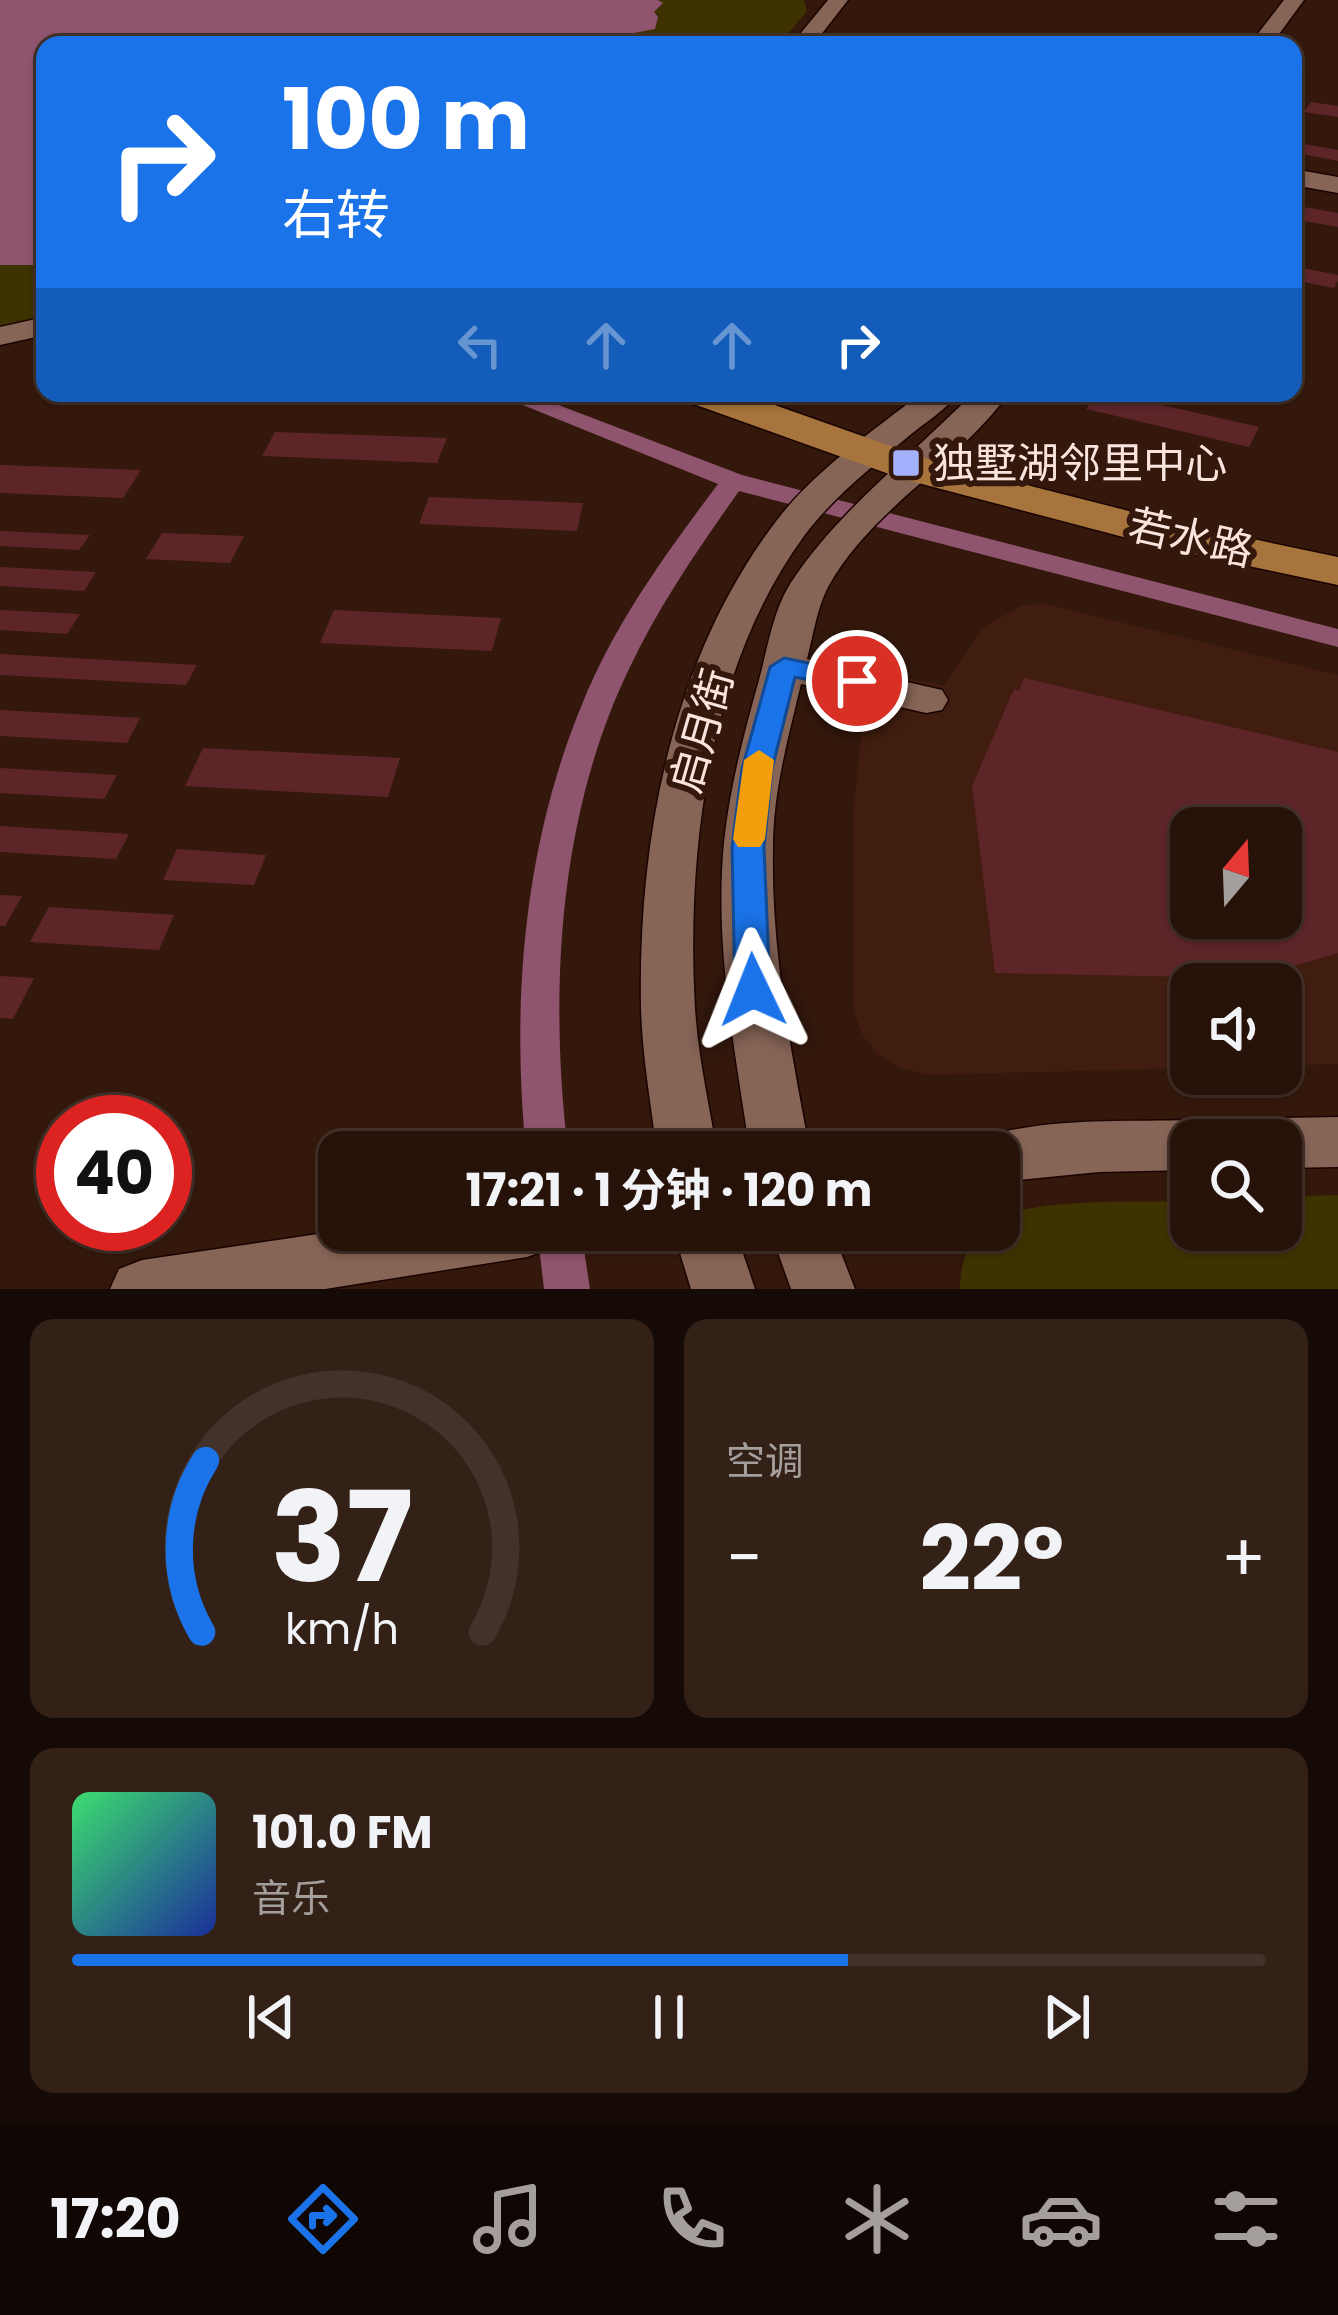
<!DOCTYPE html>
<html lang="zh">
<meta charset="utf-8">
<style>
:root{--surface:#271209;--page:#332017;--text:#f1f3f6;--muted:#a49e9c;--line:#43322a;--accent:#1a73e8}
body{margin:0;font-family:Poppins,"Noto Sans SC",sans-serif;background:var(--page);color:var(--text);height:100vh;display:flex;flex-direction:column;font-size:45px;white-space:nowrap}
*{box-sizing:border-box;margin:0}
p{font-size:39px;color:var(--muted)}
.icon{flex:none;width:66px;height:66px;fill:none;stroke:currentColor;stroke-width:2;stroke-linecap:round;stroke-linejoin:round}
.map{position:relative;height:1289px;overflow:hidden}
.details{display:flex;flex-direction:column;gap:30px;padding:30px;background:#150a05;flex:1}
.details>*{flex:none}
.banner{position:absolute;left:36px;top:36px;width:1266px;height:366px;border-radius:24px;box-shadow:0 3px 9px #0004,0 0 0 3px var(--line);background:#1a73e8;color:#fff;overflow:hidden}
.needle{width:78px;rotate:19deg}
.fabs{position:absolute;left:1170px;top:807px;display:grid;gap:24px}
.fabs a{display:grid;place-items:center;width:132px;height:132px;border-radius:24px;background:var(--surface);box-shadow:0 3px 9px #0004,0 0 0 3px var(--line);font-size:60px}
.speed{position:absolute;left:36px;top:1095px;display:flex;gap:24px;font-size:60px;font-weight:700;text-align:center}
.speed>*{display:grid;place-content:center;width:156px;height:156px;border-radius:50%;background:var(--surface);box-shadow:0 3px 9px #0004,0 0 0 3px var(--line);line-height:1}
.speed .limit{border:18px solid #d22;background:#fff;color:#111}
.pin{position:absolute;display:grid;place-items:center;width:102px;height:102px;color:#fff;margin:-51px;border:6px solid #fff;border-radius:50%;box-shadow:0 3px 12px #0007}
.me{position:absolute;width:132px;margin:-66px;rotate:358deg;stroke-linejoin:round;filter:drop-shadow(0 0 9px #0008)}
.turn{display:flex;align-items:center;gap:42px;height:252px;padding:0 48px;font-size:54px}
.turn .icon{width:156px;height:156px;stroke-width:2.5}
.turn b{display:block;font-size:84px;line-height:102px}
.lanes{display:flex;align-items:center;height:114px;padding:0 48px;background:#0003;justify-content:center;gap:60px;direction:ltr}
.lanes .off{opacity:.35}
.big{font-size:90px;font-weight:700;line-height:1.1}
.details .widget{flex:1;display:flex;flex-direction:column;justify-content:center;gap:18px;min-width:0;padding:0 42px;border-radius:24px;background:var(--page)}
.details .dial{align-items:center;gap:0}
.dial svg{height:312px;overflow:visible;fill:none;stroke:var(--line);stroke-width:7;stroke-linecap:round;text-anchor:middle}
.dial text{fill:var(--text);stroke:none}
.song{display:flex;align-items:center;gap:36px}
.cover{width:144px;height:144px;border-radius:18px;background:linear-gradient(135deg,hsl(140 70% 55%),hsl(230 70% 35%))}
.played{height:12px;border-radius:6px;background:linear-gradient(90deg,var(--accent) 65%,var(--line) 65%)}
.keys{display:flex;justify-content:space-around;direction:ltr}
.heat{display:flex;justify-content:space-between;align-items:center;font-size:66px;direction:ltr}
.details .tiles{flex:1;display:grid;gap:30px;grid-template-columns:1fr 1fr}
.widget:last-child{grid-column:span 2}
.trip{position:absolute;left:318px;top:1131px;width:702px;height:120px;border-radius:24px;background:var(--surface);box-shadow:0 3px 9px #0004,0 0 0 3px var(--line);font-weight:700;line-height:120px;text-align:center}
.tabs{display:flex;height:192px;justify-content:space-around;align-items:center;background:#100704;color:var(--muted)}
.tabs .icon{width:84px;height:84px}
.tabs .selected{color:var(--accent)}
.tabs b{font-size:54px;color:var(--text)}
.map>svg:first-child{display:block}
.built{fill:#401d0e;fill-rule:evenodd}
.green{fill:#3e3201}
.water{fill:#8f546e}
.lines{fill:none;stroke-linecap:round;stroke-linejoin:round}
.canal{fill:#8f546e;fill-rule:evenodd}
.building{fill:#5e2529;fill-rule:evenodd}
.minor-casing{stroke:#1a0300;stroke-width:3}
.major-casing{stroke:#1a0300;stroke-width:3}
.minor{fill:#866456;fill-rule:evenodd}
.major{fill:#a6743c;fill-rule:evenodd}
.route{fill:#1a73e8;stroke:#114b97;stroke-width:3}
.slow{fill:#f59e0b}
.poi-dot{fill:#a4b1fc;stroke:#34180c;stroke-width:4.5}
.labels{text-anchor:middle;dominant-baseline:central;stroke-width:12;stroke-linejoin:round;paint-order:stroke}
.poi-label{font-size:42px;fill:#f9e5dd;stroke:#34180c;text-anchor:start}
.street-label{font-size:42px;fill:#f9e5dd;stroke:#34180c}
</style>
<div class="map">
<svg width="1338" height="1289" viewBox="0 0 1338 1289">
<rect width="100%" height="100%" fill="#34180c"/>
<path class="built" d="M1046 604 1338 675V1064L1281 1066V984H1191V1068L927 1075 899 1067 877 1054 862 1034 854 1012V804L868 670 944 685 984 627 1022 605ZM1191 828H1281V918H1191Z"/>
<g class="green">
<path d="M658 0H804L807 11 779 45H620L629 34 653 23 654 12 663 4Z"/>
<path d="M0 257 45 259V319L0 328Z"/>
<path d="M1338 1195V1289H960C960 1265 966 1248 983 1230H999V1218C1041 1197 1142 1203 1191 1201V1230H1281V1197Z"/>
</g>
<path class="water" d="M0 0H658L663 3 654 12 658 17 655 29 629 34 620 45H45V265H0Z"/>
<g class="lines">
<g class="canal">
<path d="M493 393H527L742 475 1338 629V647L739 491C699 548 659 605 629 669 558 816 549 992 568 1152H526C511 1001 524 843 583 702 615 623 667 552 718 484Z"/>
<path d="M537 1230H581L590 1289H544Z"/>
</g>
</g>
<g class="building">
<path d="M1311 102 1338 106V117L1304 112Z"/>
<path d="M1293 142 1338 150V161L1293 152Z"/>
<path d="M1293 205 1338 213V227L1293 219Z"/>
<path d="M1293 266 1338 275V280L1334 288 1293 280Z"/>
<path d="M164 393H284L280 401 164 397Z"/>
<path d="M1098 393H1109L1259 427 1249 447 1086 409Z"/>
<path d="M275 432 447 438 437 463 262 456Z"/>
<path d="M0 465 141 470 123 498 0 493Z"/>
<path d="M429 497 583 503 577 531 419 524Z"/>
<path d="M0 531 90 535 79 550 0 546Z"/>
<path d="M162 533 244 536 230 563 146 559Z"/>
<path d="M0 567 96 572 84 591 0 586Z"/>
<path d="M0 610 80 614 67 634 0 630Z"/>
<path d="M334 610 501 618 492 651 320 643Z"/>
<path d="M0 654 197 665 186 685 0 675Z"/>
<path d="M1024 678 1338 752V953L1253 978 995 973 972 786 1014 689 1019 691ZM1191 828H1281V918H1191Z"/>
<path d="M0 710 140 718 127 743 0 736Z"/>
<path d="M203 748 400 758 388 797 185 786Z"/>
<path d="M0 768 117 775 104 799 0 793Z"/>
<path d="M0 826 129 834 116 859 0 852Z"/>
<path d="M177 849 266 855 254 885 163 880Z"/>
<path d="M0 895 22 896 5 926H0Z"/>
<path d="M49 907 174 915 159 950 30 942Z"/>
<path d="M0 976 34 978 13 1019 0 1018Z"/>
</g>
<g class="lines">
<g class="minor-casing">
<g id="minor">
<path d="M828 0H848L813 45H791Z"/>
<path d="M1284 0H1304L1271 45H1249Z"/>
<path d="M1293 169 1338 177V193L1293 185Z"/>
<path d="M45 317V335L0 345V327Z"/>
<path d="M921 393H958C946 410 926 422 910 435 873 466 833 497 804 536 709 666 686 850 695 1008 698 1056 709 1104 717 1152H657C651 1104 642 1055 641 1006 638 838 672 657 777 520 815 470 871 433 921 393Z"/>
<path d="M973 393H1009C957 465 871 509 828 587 817 608 813 636 807 659L942 690 948 700 942 710 926 713 801 684C788 738 773 792 773 848 771 951 791 1051 810 1152H750C735 1051 714 945 724 842 730 786 744 734 759 680 767 650 773 611 790 584 838 510 912 456 973 393Z"/>
<path d="M1338 1117V1167L1281 1168V1140H1253L1260 1126 1281 1118Z"/>
<path d="M1191 1120 1212 1128 1218 1140H1191V1170L1099 1172 999 1182V1152H972L978 1139C1043 1117 1122 1122 1191 1120Z"/>
<path d="M345 1230H558L549 1249 527 1257 325 1289H110L119 1269 142 1260Z"/>
<path d="M673 1230H735L755 1289H691Z"/>
<path d="M770 1230H832L855 1289H791Z"/>
</g>
</g>
<g class="major-casing">
<path id="major" d="M682 393H741L933 461 1172 522 1338 557V585L1169 549 903 479 688 402Z"/>
</g>
<use href="#minor" class="minor"/>
<use href="#major" class="major"/>
</g>
<path class="route" d="M784 658 867 675 871 681 857 690 795 677 772 769 764 847 770 990 765 999 753 1003 740 999 735 990 732 847 742 769 770 667Z"/>
<path class="slow" d="M759 750 774 760 765 839 760 847H738L733 839 744 760Z"/>
<rect class="poi-dot" x="891" y="448" width="30" height="30" rx="6"/>
<g class="labels">
<g class="poi-label">
<text x="933" y="463">独墅湖邻里中心</text>
</g>
<g class="street-label">
<text transform="translate(1191 538) rotate(13)">若水路</text>
<text transform="translate(702 731) rotate(-74)">启月街</text>
</g>
</g>
</svg>
<div class="fabs">
<a><svg class="needle" viewBox="-14 -14 28 28"><path d="M0-13l5 13h-10z" fill="#e53935"/><path d="M0 13l5-13h-10z" fill="#a49e9c"/></svg></a>
<a><svg class="icon" aria-label="sound" viewBox="0 0 24 24"><path d="M4 9h4l5-4v14l-5-4H4zM17 9q2 3 0 6"/></svg></a>
<a><svg class="icon" aria-label="search" viewBox="0 0 24 24"><circle cx="10" cy="10" r="6"/><path d="M15 15l6 6"/></svg></a>
</div>
<div class="speed"><div class="limit">40</div></div>
<div class="pin" style="left:857px;top:681px;background:#d93025"><svg class="icon" aria-label="arrive" viewBox="0 0 24 24"><path d="M6 21V4h12l-3 4 3 4H6"/></svg></div>
<svg class="me" style="left:753px;top:990px" viewBox="-20 -20 40 40"><path d="M0-17L14 15 0 8-14 15z" fill="#1a73e8" stroke="#fff" stroke-width="4"/></svg>
<div class="trip">17:21 · 1 分钟 · 120 m</div>
<div class="banner">
<div class="turn"><svg class="icon" aria-label="right" viewBox="0 0 24 24"><path d="M7 20v-9h11M14 6l5 5-5 5"/></svg><div><b>100 m</b>右转</div></div>
<div class="lanes"><svg class="icon off" aria-label="left" viewBox="0 0 24 24"><path d="M17 20v-9H6M10 6l-5 5 5 5"/></svg><svg class="icon off" aria-label="ahead" viewBox="0 0 24 24"><path d="M12 20V5M6 11l6-6 6 6"/></svg><svg class="icon off" aria-label="ahead" viewBox="0 0 24 24"><path d="M12 20V5M6 11l6-6 6 6"/></svg><svg class="icon" aria-label="right" viewBox="0 0 24 24"><path d="M7 20v-9h11M14 6l5 5-5 5"/></svg></div>
</div>
</div>
<section class="details">
<div class="tiles">
<div class="widget dial"><svg viewBox="0 0 100 80">
<path d="M14 69A42 42 0 1 1 86 69"/>
<path d="M14 69A42 42 0 0 1 15 25" stroke="#1a73e8"/>
<text x="50" y="56" font-size="32" font-weight="700">37</text>
<text x="50" y="72" font-size="11">km/h</text>
</svg></div>
<div class="widget"><p>空调</p>
<div class="heat"><a>−</a><b class="big">22°</b><a>+</a></div>
</div>
<div class="widget">
<div class="song"><i class="cover"></i><div><b>101.0 FM</b><p>音乐</p></div></div>
<div class="played"></div>
<div class="keys"><svg class="icon" aria-label="previous" viewBox="0 0 24 24"><path d="M18 5L8 12l10 7zM5 5v14"/></svg><svg class="icon" aria-label="pause" viewBox="0 0 24 24"><path d="M8 5v14M16 5v14"/></svg><svg class="icon" aria-label="next" viewBox="0 0 24 24"><path d="M6 5l10 7-10 7zM19 5v14"/></svg></div>
</div>
</div>
</section>
<nav class="tabs">
<b>17:20</b>
<svg class="icon selected" aria-label="directions" viewBox="0 0 24 24"><path d="M12 3l9 9-9 9-9-9zM9 14v-3h6M13 9l2 2-2 2"/></svg>
<svg class="icon" aria-label="music" viewBox="0 0 24 24"><path d="M9 18V5l10-2v13"/><circle cx="6" cy="18" r="3"/><circle cx="16" cy="16" r="3"/></svg>
<svg class="icon" aria-label="phone" viewBox="0 0 24 24"><path d="M5 4h4l2 5-3 2q2 4 5 5l2-3 5 2v4C11 20 4 13 5 4z"/></svg>
<svg class="icon" aria-label="climate" viewBox="0 0 24 24"><path d="M12 3v18M4 7l16 10M4 17L20 7"/></svg>
<svg class="icon" aria-label="car" viewBox="0 0 24 24"><path d="M5 17H2v-5l4-1 3-4h7l3 4 3 1v5h-3M9 17h6M6 11h13"/><circle cx="7" cy="17" r="2"/><circle cx="17" cy="17" r="2"/></svg>
<svg class="icon" aria-label="filters" viewBox="0 0 24 24"><path d="M4 7h16M4 17h16"/><circle cx="9" cy="7" r="2"/><circle cx="15" cy="17" r="2"/></svg>
</nav>
